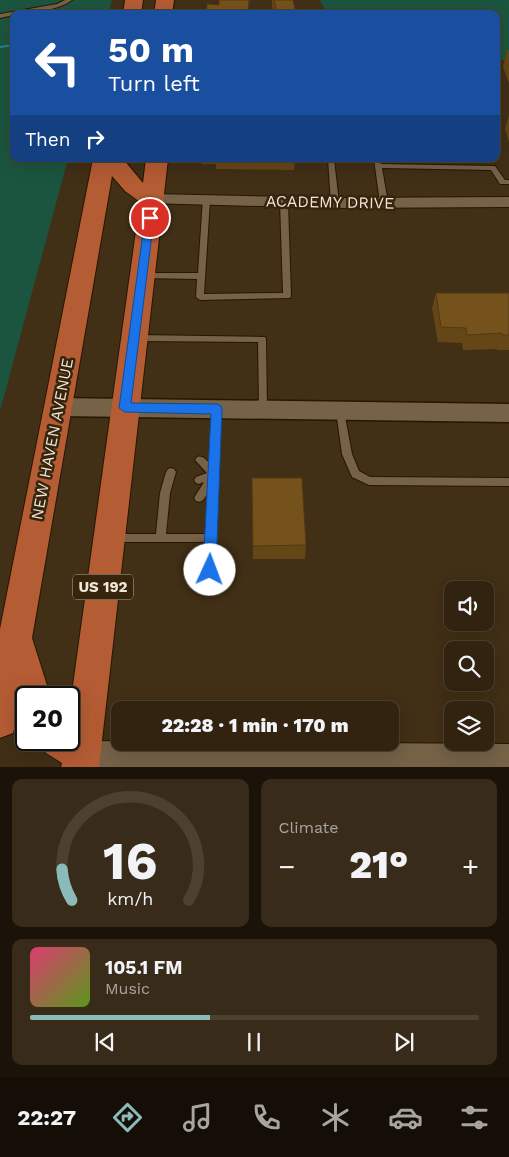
<!DOCTYPE html>
<meta charset="utf-8">
<style>
:root{--surface:#312310;--page:#392b19;--text:#f1f3f6;--muted:#a8a49f;--line:#4c4030;--accent:#8bbbb9}
body{margin:0;font-family:"Work Sans",sans-serif;background:var(--page);color:var(--text);height:100vh;display:flex;flex-direction:column;font-size:19px;white-space:nowrap}
*{box-sizing:border-box;margin:0}
p{font-size:16px;color:var(--muted)}
.icon{flex:none;width:28px;height:28px;fill:none;stroke:currentColor;stroke-width:2;stroke-linecap:round;stroke-linejoin:round}
.map{position:relative;height:767px;overflow:hidden}
.sheet{display:flex;flex-direction:column;gap:12px;padding:12px;background:#1b1309;flex:1}
.sheet>*{flex:none}
.top-card{position:absolute;left:10px;top:10px;width:490px;height:152px;border-radius:10px;box-shadow:0 5px 20px #0002,0 0 0 1px var(--line);background:#1a4fa0;color:#fff;overflow:hidden}
.fabs{position:absolute;left:444px;top:581px;display:grid;gap:10px}
.fabs a{display:grid;place-items:center;width:50px;height:50px;border-radius:10px;background:var(--surface);box-shadow:0 5px 20px #0002,0 0 0 1px var(--line);font-size:25px}
.speed{position:absolute;left:15px;top:686px;display:flex;gap:10px;font-size:25px;font-weight:700;text-align:center}
.speed>*{display:grid;place-content:center;width:65px;height:65px;border-radius:50%;background:var(--surface);box-shadow:0 5px 20px #0002,0 0 0 1px var(--line);line-height:1}
.speed .limit{border:2px solid #111;border-radius:8px;background:#fff;color:#111}
.pin{position:absolute;display:grid;place-items:center;width:42px;height:42px;color:#fff;margin:-21px;border:2px solid #fff;border-radius:50%;box-shadow:0 1px 5px #0007}
.me{position:absolute;width:55px;margin:-28px;rotate:2deg;stroke-linejoin:round;filter:drop-shadow(0 0 4px #0008)}
.turn{display:flex;align-items:center;gap:18px;height:105px;padding:0 15px;font-size:22px}
.turn .icon{width:65px;height:65px;stroke-width:2.5}
.turn b{display:block;font-size:35px;line-height:42px}
.then{display:flex;align-items:center;height:48px;padding:0 15px;background:#0003;gap:10px;font-size:19px}
.big{font-size:38px;font-weight:800;line-height:1.1}
.sheet .card{flex:1;display:flex;flex-direction:column;justify-content:center;gap:8px;min-width:0;padding:0 18px;border-radius:10px;background:var(--page)}
.sheet .dial{align-items:center;gap:0}
.dial svg{height:130px;overflow:visible;fill:none;stroke:var(--line);stroke-width:7;stroke-linecap:round;text-anchor:middle}
.dial text{fill:var(--text);stroke:none}
.song{display:flex;align-items:center;gap:15px}
.cover{width:60px;height:60px;border-radius:8px;background:linear-gradient(135deg,hsl(340 70% 55%),hsl(90 70% 35%))}
.played{height:5px;border-radius:2px;background:linear-gradient(90deg,var(--accent) 40%,var(--line) 40%)}
.keys{display:flex;justify-content:space-around;direction:ltr}
.heat{display:flex;justify-content:space-between;align-items:center;font-size:28px;direction:ltr}
.sheet .tiles{flex:1;display:grid;gap:12px;grid-template-columns:1fr 1fr}
.card:last-child{grid-column:span 2}
.trip{position:absolute;left:111px;top:701px;width:288px;height:50px;border-radius:10px;background:var(--surface);box-shadow:0 5px 20px #0002,0 0 0 1px var(--line);font-weight:800;line-height:50px;text-align:center}
.dock{display:flex;height:80px;justify-content:space-around;align-items:center;background:#140e06;color:var(--muted)}
.dock .icon{width:35px;height:35px}
.dock .current{color:var(--accent)}
.dock b{font-size:22px;color:var(--text)}
.map>svg:first-child{display:block}
.green{fill:#1b553f}
.lines{fill:none;stroke-linecap:round;stroke-linejoin:round}
.stream{fill:#2a8291;fill-rule:evenodd}
.service-casing{stroke:#271700;stroke-width:2}
.minor-casing{stroke:#271700;stroke-width:2}
.tertiary-casing{stroke:#271700;stroke-width:3}
.primary-casing{stroke:#271700;stroke-width:2}
.service{fill:#756247;fill-rule:evenodd}
.minor{fill:#756247;fill-rule:evenodd}
.tertiary{fill:#756247;fill-rule:evenodd}
.primary{fill:#b45c34;fill-rule:evenodd}
.wall{fill:#654717}
.shaded-wall{fill:#523913}
.building{fill:#75521b;stroke:#523913}
.route{fill:#1a73e8;stroke:#114b97}
.labels{text-anchor:middle;dominant-baseline:central;stroke-width:5;stroke-linejoin:round;paint-order:stroke}
.shield{fill:#36250c;stroke:#b9ab9a;stroke-width:1}
.shield-label{font-size:15px;font-weight:bold;fill:#f1e5d7}
.street-label{font-size:16px;fill:#f1e5d7;stroke:#36250c}
</style>
<div class="map">
<svg width="509" height="767" viewBox="0 0 509 767">
<rect width="100%" height="100%" fill="#412f16"/>
<g class="green">
<path d="M0 0H112L108 14H14V159H68L0 411Z"/>
<path d="M320 0H509V60H496V14H327Z"/>
</g>
<g class="lines">
<g class="stream">
<path d="M113 9 115 10V11L103 14H95Z"/>
<path d="M14 44V46L0 48V46Z"/>
</g>
<g class="service-casing">
<g id="service">
<path d="M65 0H72C59 10 30 14 14 14V15L0 18V14L57 4Z"/>
<path d="M328 159H334L339 203 335 205 331 203Z"/>
<path d="M374 159H380L381 164 493 166H495L505 180H509V184H500L491 170 382 168 388 203 384 205 380 203Z"/>
<path d="M203 198H206L210 200 204 294 283 293 280 202 284 200 288 202 291 296 290 298 200 300 196 297 197 279 140 278 139 276 143 273H198Z"/>
<path d="M137 335 265 337 266 339 267 409 266 412H260L259 409 258 342 137 341 133 338Z"/>
<path d="M217 405 220 406 221 409 215 570 214 573 210 575 206 573 205 570 206 542H114L110 541 109 538 110 535 114 534H156L160 493 166 472 168 469 171 468 174 469 176 472 170 493 166 534H206L208 492C205 497 203 504 196 501L194 498 204 482 199 484 196 483 194 480 196 477 207 473 195 460 197 457C203 455 206 460 210 464L213 409 214 406Z"/>
<path d="M340 407 343 408 344 411 352 454 359 471 370 477 509 478V486L369 485 352 477 342 454 336 411 337 408Z"/>
</g>
</g>
<g class="minor-casing">
<g id="minor">
<path d="M152 194 335 198 509 197V207L335 208 147 203 144 199 147 195Z"/>
<path d="M82 741 509 744V767H82L73 763 69 754 73 745Z"/>
</g>
</g>
<g class="tertiary-casing">
<path id="tertiary" d="M58 398 509 404V422L58 416 50 413 47 407 50 401Z"/>
</g>
<g class="primary-casing">
<g id="primary">
<path d="M125 0H143L141 14H123Z"/>
<path d="M156 0H174L172 14H154Z"/>
<path d="M93 159H123L143 183 146 159H168L99 767H61L62 763 46 753 41 740H69V714L140 202 125 191 112 176 32 638 51 698H26V713L20 709 13 733 0 738V629Z"/>
</g>
</g>
<use href="#service" class="service"/>
<use href="#minor" class="minor"/>
<use href="#tertiary" class="tertiary"/>
<use href="#primary" class="primary"/>
</g>
<g class="wall">
<path d="M272 0H293L296 14H273L272 6Z"/>
<path d="M507 50H509V83L503 67Z"/>
<path d="M509 115V142L505 129Z"/>
<path d="M202 159H295L294 170 216 169V164H202Z"/>
<path d="M436 293H509V350H497V349L463 350 462 343 438 342 432 308Z"/>
<path d="M252 478 306 545 305 559H253Z"/>
</g>
<path class="shaded-wall" d="M249 0H250L249 14H248Z"/>
<g class="building">
<path d="M219 0H249L248 14H206L207 4 219 5Z"/>
<path d="M274 0H293L296 14H277Z"/>
<path d="M436 293H509V335H502V333L467 335 466 328 441 327Z"/>
<path d="M252 478H302L306 545 253 546Z"/>
</g>
<path class="route" d="M150 215 154 218 131 403 217 404 221 406 222 409 216 570 214 574 210 576 205 574 203 570 211 414 125 412 119 408 145 218Z"/>
<g class="labels">
<rect class="shield" x="73" y="574.5" width="60" height="25" rx="4"/>
<g class="shield-label">
<text x="103" y="587">US 192</text>
</g>
<g class="street-label">
<text transform="translate(330 202) rotate(1)">ACADEMY DRIVE</text>
<text transform="translate(52 439) rotate(-79)">NEW HAVEN AVENUE</text>
</g>
</g>
</svg>
<div class="fabs">
<a><svg class="icon" aria-label="sound" viewBox="0 0 24 24"><path d="M4 9h4l5-4v14l-5-4H4zM17 9q2 3 0 6"/></svg></a>
<a><svg class="icon" aria-label="search" viewBox="0 0 24 24"><circle cx="10" cy="10" r="6"/><path d="M15 15l6 6"/></svg></a>
<a><svg class="icon" aria-label="layers" viewBox="0 0 24 24"><path d="M12 4l9 5-9 5-9-5zM3 14l9 5 9-5"/></svg></a>
</div>
<div class="speed"><div class="limit">20</div></div>
<div class="pin" style="left:150px;top:218px;background:#d93025"><svg class="icon" aria-label="arrive" viewBox="0 0 24 24"><path d="M6 21V4h12l-3 4 3 4H6"/></svg></div>
<svg class="me" style="left:210px;top:570px" viewBox="-20 -20 40 40"><circle r="19" fill="#fff"/><path d="M0-13L10 11 0 6-10 11z" fill="#1a73e8"/></svg>
<div class="trip">22:28 · 1 min · 170 m</div>
<div class="top-card">
<div class="turn"><svg class="icon" aria-label="left" viewBox="0 0 24 24"><path d="M17 20v-9H6M10 6l-5 5 5 5"/></svg><div><b>50 m</b>Turn left</div></div>
<div class="then">Then<svg class="icon" aria-label="right" viewBox="0 0 24 24"><path d="M7 20v-9h11M14 6l5 5-5 5"/></svg></div>
</div>
</div>
<section class="sheet">
<div class="tiles">
<div class="card dial"><svg viewBox="0 0 100 80">
<path d="M14 69A42 42 0 1 1 86 69"/>
<path d="M14 69A42 42 0 0 1 8 50" stroke="#8bbbb9"/>
<text x="50" y="56" font-size="32" font-weight="700">16</text>
<text x="50" y="72" font-size="11">km/h</text>
</svg></div>
<div class="card"><p>Climate</p>
<div class="heat"><a>−</a><b class="big">21°</b><a>+</a></div>
</div>
<div class="card">
<div class="song"><i class="cover"></i><div><b>105.1 FM</b><p>Music</p></div></div>
<div class="played"></div>
<div class="keys"><svg class="icon" aria-label="previous" viewBox="0 0 24 24"><path d="M18 5L8 12l10 7zM5 5v14"/></svg><svg class="icon" aria-label="pause" viewBox="0 0 24 24"><path d="M8 5v14M16 5v14"/></svg><svg class="icon" aria-label="next" viewBox="0 0 24 24"><path d="M6 5l10 7-10 7zM19 5v14"/></svg></div>
</div>
</div>
</section>
<nav class="dock">
<b>22:27</b>
<svg class="icon current" aria-label="directions" viewBox="0 0 24 24"><path d="M12 3l9 9-9 9-9-9zM9 14v-3h6M13 9l2 2-2 2"/></svg>
<svg class="icon" aria-label="music" viewBox="0 0 24 24"><path d="M9 18V5l10-2v13"/><circle cx="6" cy="18" r="3"/><circle cx="16" cy="16" r="3"/></svg>
<svg class="icon" aria-label="phone" viewBox="0 0 24 24"><path d="M5 4h4l2 5-3 2q2 4 5 5l2-3 5 2v4C11 20 4 13 5 4z"/></svg>
<svg class="icon" aria-label="climate" viewBox="0 0 24 24"><path d="M12 3v18M4 7l16 10M4 17L20 7"/></svg>
<svg class="icon" aria-label="car" viewBox="0 0 24 24"><path d="M5 17H2v-5l4-1 3-4h7l3 4 3 1v5h-3M9 17h6M6 11h13"/><circle cx="7" cy="17" r="2"/><circle cx="17" cy="17" r="2"/></svg>
<svg class="icon" aria-label="filters" viewBox="0 0 24 24"><path d="M4 7h16M4 17h16"/><circle cx="9" cy="7" r="2"/><circle cx="15" cy="17" r="2"/></svg>
</nav>
